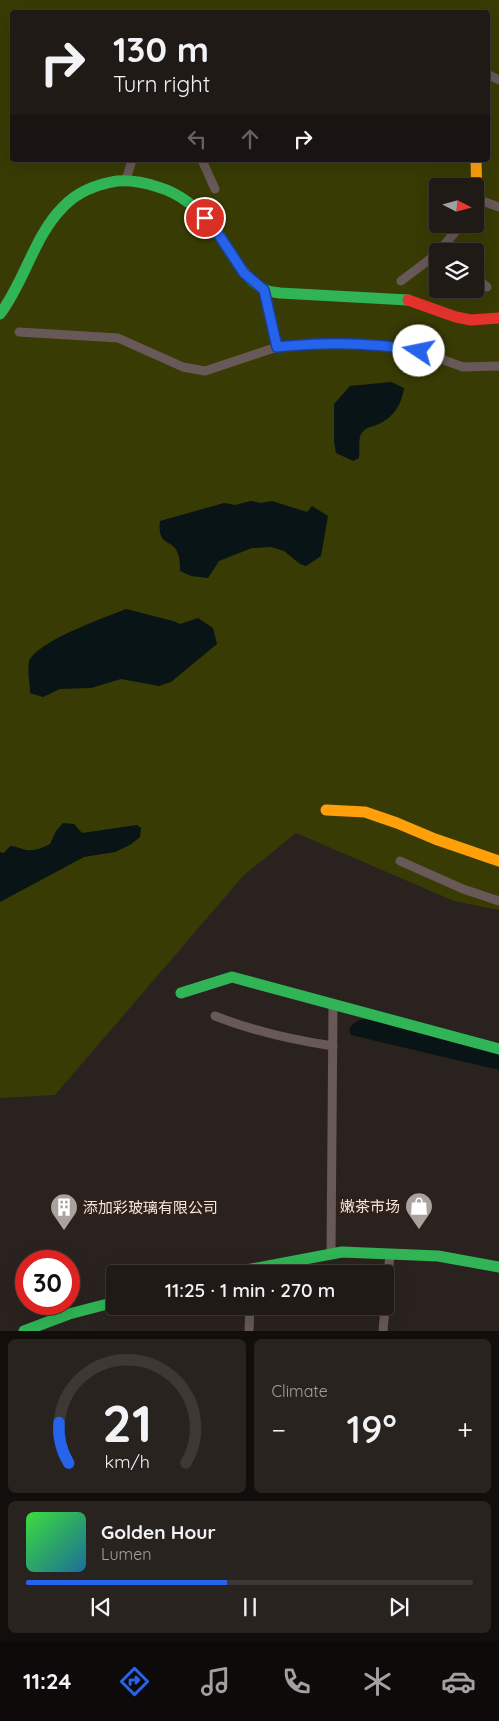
<!DOCTYPE html>
<meta charset="utf-8">
<style>
:root{--surface:#201a16;--page:#28231f;--text:#f1f3f6;--muted:#a2a1a1;--line:#3d3835;--accent:#2563eb}
body{margin:0;font-family:Quicksand,"Noto Sans SC",sans-serif;background:var(--page);color:var(--text);height:100vh;display:flex;flex-direction:column;font-size:19px;white-space:nowrap}
*{box-sizing:border-box;margin:0}
p{font-size:16px;color:var(--muted)}
.icon{flex:none;width:28px;height:28px;fill:none;stroke:currentColor;stroke-width:2;stroke-linecap:round;stroke-linejoin:round}
.map{position:relative;height:1331px;overflow:hidden}
.sheet{display:flex;flex-direction:column;gap:8px;padding:8px;background:#120e0c;flex:1}
.sheet>*{flex:none}
.hud{position:absolute;left:10px;top:10px;width:480px;height:152px;border-radius:5px;box-shadow:0 5px 20px #0002,0 0 0 1px var(--line);background:#201a16;color:var(--text);overflow:hidden}
.needle{width:32px;rotate:96deg}
.fabs{position:absolute;left:429px;top:178px;display:grid;gap:10px}
.fabs a{display:grid;place-items:center;width:55px;height:55px;border-radius:5px;background:var(--surface);box-shadow:0 5px 20px #0002,0 0 0 1px var(--line);font-size:25px}
.speed{position:absolute;left:15px;top:1250px;display:flex;gap:10px;font-size:25px;font-weight:700;text-align:center}
.speed>*{display:grid;place-content:center;width:65px;height:65px;border-radius:50%;background:var(--surface);box-shadow:0 5px 20px #0002,0 0 0 1px var(--line);line-height:1}
.speed .limit{border:8px solid #d22;background:#fff;color:#111}
.pin{position:absolute;display:grid;place-items:center;width:42px;height:42px;color:#fff;margin:-21px;border:2px solid #fff;border-radius:50%;box-shadow:0 1px 5px #0007}
.me{position:absolute;width:55px;margin:-28px;rotate:281deg;stroke-linejoin:round;filter:drop-shadow(0 0 4px #0008)}
.turn{display:flex;align-items:center;gap:18px;height:105px;padding:0 20px;font-size:22px}
.turn .icon{width:65px;height:65px;stroke-width:2.5}
.turn b{display:block;font-size:35px;line-height:42px}
.lanes{display:flex;align-items:center;height:48px;padding:0 20px;background:#0003;justify-content:center;gap:25px;direction:ltr}
.lanes .off{opacity:.35}
.big{font-size:38px;font-weight:600;line-height:1.1}
.sheet .widget{flex:1;display:flex;flex-direction:column;justify-content:center;gap:8px;min-width:0;padding:0 18px;border-radius:8px;background:var(--page)}
.sheet .dial{align-items:center;gap:0}
.dial svg{height:130px;overflow:visible;fill:none;stroke:var(--line);stroke-width:7;stroke-linecap:round;text-anchor:middle}
.dial text{fill:var(--text);stroke:none}
.song{display:flex;align-items:center;gap:15px}
.cover{width:60px;height:60px;border-radius:8px;background:linear-gradient(135deg,hsl(120 70% 55%),hsl(200 70% 35%))}
.played{height:5px;border-radius:2px;background:linear-gradient(90deg,var(--accent) 45%,var(--line) 45%)}
.keys{display:flex;justify-content:space-around;direction:ltr}
.heat{display:flex;justify-content:space-between;align-items:center;font-size:28px;direction:ltr}
.sheet .tiles{flex:1;display:grid;gap:8px;grid-template-columns:1fr 1fr}
.widget:last-child{grid-column:span 2}
.trip{position:absolute;left:106px;top:1265px;width:288px;height:50px;border-radius:5px;background:var(--surface);box-shadow:0 5px 20px #0002,0 0 0 1px var(--line);font-weight:600;line-height:50px;text-align:center}
.menu{display:flex;height:80px;justify-content:space-around;align-items:center;background:#0d0a09;color:var(--muted)}
.menu .icon{width:35px;height:35px}
.menu .current{color:var(--accent)}
.menu b{font-size:22px;color:var(--text)}
.map>svg:first-child{display:block}
.green{fill:#393b04;fill-rule:evenodd}
.water{fill:#081416}
.lines{fill:none;stroke-linecap:round;stroke-linejoin:round}
.street{stroke:#685858;stroke-width:9}
.fast{stroke:#30b455;stroke-width:11}
.slow{stroke:#ff9f0a;stroke-width:11}
.jam{stroke:#e5322d;stroke-width:11}
.route-casing{stroke:#184099;stroke-width:12}
.route{stroke:#2563eb;stroke-width:9}
.labels{text-anchor:middle;dominant-baseline:central;stroke-width:5;stroke-linejoin:round;paint-order:stroke}
.poi-label{font-size:15px;fill:#f1e7e1;stroke:#2f2119;text-anchor:end}
</style>
<div class="map">
<svg width="499" height="1331" viewBox="0 0 499 1331">
<rect width="100%" height="100%" fill="#2a221e"/>
<path class="green" d="M0 0H499V910L454 901 296 833 244 875 55 1095 0 1098ZM12 12H488V160H12ZM438 186H475V224H438ZM438 251H475V289H438Z"/>
<g class="water">
<path d="M391 382 404 388C402 402 395 416 381 423 374 427 366 426 361 434 358 440 360 451 359 458L353 461 336 453 334 442V404L350 386Z"/>
<path d="M251 501 261 503 272 501 307 512 312 506 328 516 321 556 306 566 300 564 284 551 271 547 252 548 219 561 208 578 191 576 180 571C180 566 180 559 178 554 173 538 157 548 160 521L224 503 235 505Z"/>
<path d="M126 609 173 621 180 624 198 618 213 628 217 644 171 682 159 686 121 679 91 688 60 689 43 697 30 693C30 684 27 671 29 662 35 642 106 617 126 609Z"/>
<path d="M63 823 74 824 82 833 137 825 141 828 140 837 130 845 115 852 84 857 0 902V852L4 853 10 846C16 846 21 849 26 850 35 851 42 848 50 844L56 831Z"/>
<path d="M368 1018 499 1054V1070L351 1035 349 1030C354 1021 359 1020 368 1018Z"/>
</g>
<g class="lines">
<g class="street">
<path d="M488 79 489 75 499 80"/>
<path d="M202 160 215 189"/>
<path d="M126 180 132 160"/>
<path d="M477 199 499 207"/>
<path d="M439 251 462 224"/>
<path d="M475 277 487 287"/>
<path d="M401 281 438 253"/>
<path d="M264 290 277 347"/>
<path d="M19 332 118 338 183 367 205 371 277 347 315 343 392 346 419 351 463 367 499 366"/>
<path d="M400 861 463 889 499 901"/>
<path d="M215 1016C253 1031 293 1040 333 1046"/>
<path d="M331 1254 333 1006"/>
<path d="M249 1331 250 1306"/>
<path d="M383 1331 390 1254"/>
</g>
<g class="fast">
<path d="M0 314C25 281 34 236 63 207 77 192 98 184 117 181 131 180 146 183 158 187 182 194 200 210 215 229 230 249 240 275 262 288 267 292 274 292 280 293L408 300"/>
<path d="M181 993 232 977 499 1049"/>
<path d="M225 1274 342 1252 438 1256 499 1267"/>
<path d="M24 1331 69 1314 115 1302"/>
</g>
<g class="slow">
<path d="M475 202 477 199 476 160"/>
<path d="M326 810 365 812 397 823 435 839 499 861"/>
</g>
<path class="jam" d="M408 300 456 317 471 320 499 318"/>
</g>
<g class="lines">
<g class="route-casing">
<path id="route" d="M205 218 215 229 244 273 264 290 277 347C324 342 372 342 419 351"/>
</g>
<use href="#route" class="route"/>
</g>
<defs>
<g id="shop-pin" transform="scale(1.4375)"><path d="M0 17L-7.5 6A9.5 9.5 0 1 1 7.5 6Z" fill="#aba29d" stroke="#2f2119"/><path d="M-5-2.5h2.3a2.7 3.5 0 0 1 5.4 0H5L5.5 6h-11ZM-1.5-2.5h3a1.5 2.3 0 0 0-3 0Z" fill="#fff"/></g>
<g id="building-pin" transform="scale(1.4375)"><path d="M0 17L-7.5 6A9.5 9.5 0 1 1 7.5 6Z" fill="#aba29d" stroke="#2f2119"/><path d="M-4-6H4V6H1V3H-1V6H-4ZM-2.5-4.3h1.7v1.8h-1.7ZM.8-4.3h1.7v1.8H.8ZM-2.5-1h1.7V.8h-1.7ZM.8-1h1.7V.8H.8Z" fill="#fff"/></g>
</defs>
<g fill-rule="evenodd">
<use href="#shop-pin" x="419" y="1206"/>
<use href="#building-pin" x="64" y="1207"/>
</g>
<g class="labels">
<g class="poi-label">
<text x="400" y="1206">嫩茶市场</text>
<text x="83" y="1207" text-anchor="start">添加彩玻璃有限公司</text>
</g>
</g>
</svg>
<div class="fabs">
<a><svg class="needle" viewBox="-14 -14 28 28"><path d="M0-13l5 13h-10z" fill="#e53935"/><path d="M0 13l5-13h-10z" fill="#a2a1a1"/></svg></a>
<a><svg class="icon" aria-label="layers" viewBox="0 0 24 24"><path d="M12 4l9 5-9 5-9-5zM3 14l9 5 9-5"/></svg></a>
</div>
<div class="speed"><div class="limit">30</div></div>
<div class="pin" style="left:205px;top:218px;background:#d93025"><svg class="icon" aria-label="arrive" viewBox="0 0 24 24"><path d="M6 21V4h12l-3 4 3 4H6"/></svg></div>
<svg class="me" style="left:419px;top:351px" viewBox="-20 -20 40 40"><circle r="19" fill="#fff"/><path d="M0-13L10 11 0 6-10 11z" fill="#2563eb"/></svg>
<div class="trip">11:25 · 1 min · 270 m</div>
<div class="hud">
<div class="turn"><svg class="icon" aria-label="right" viewBox="0 0 24 24"><path d="M7 20v-9h11M14 6l5 5-5 5"/></svg><div><b>130 m</b>Turn right</div></div>
<div class="lanes"><svg class="icon off" aria-label="left" viewBox="0 0 24 24"><path d="M17 20v-9H6M10 6l-5 5 5 5"/></svg><svg class="icon off" aria-label="ahead" viewBox="0 0 24 24"><path d="M12 20V5M6 11l6-6 6 6"/></svg><svg class="icon" aria-label="right" viewBox="0 0 24 24"><path d="M7 20v-9h11M14 6l5 5-5 5"/></svg></div>
</div>
</div>
<section class="sheet">
<div class="tiles">
<div class="widget dial"><svg viewBox="0 0 100 80">
<path d="M14 69A42 42 0 1 1 86 69"/>
<path d="M14 69A42 42 0 0 1 8 44" stroke="#2563eb"/>
<text x="50" y="56" font-size="32" font-weight="700">21</text>
<text x="50" y="72" font-size="11">km/h</text>
</svg></div>
<div class="widget"><p>Climate</p>
<div class="heat"><a>−</a><b class="big">19°</b><a>+</a></div>
</div>
<div class="widget">
<div class="song"><i class="cover"></i><div><b>Golden Hour</b><p>Lumen</p></div></div>
<div class="played"></div>
<div class="keys"><svg class="icon" aria-label="previous" viewBox="0 0 24 24"><path d="M18 5L8 12l10 7zM5 5v14"/></svg><svg class="icon" aria-label="pause" viewBox="0 0 24 24"><path d="M8 5v14M16 5v14"/></svg><svg class="icon" aria-label="next" viewBox="0 0 24 24"><path d="M6 5l10 7-10 7zM19 5v14"/></svg></div>
</div>
</div>
</section>
<nav class="menu">
<b>11:24</b>
<svg class="icon current" aria-label="directions" viewBox="0 0 24 24"><path d="M12 3l9 9-9 9-9-9zM9 14v-3h6M13 9l2 2-2 2"/></svg>
<svg class="icon" aria-label="music" viewBox="0 0 24 24"><path d="M9 18V5l10-2v13"/><circle cx="6" cy="18" r="3"/><circle cx="16" cy="16" r="3"/></svg>
<svg class="icon" aria-label="phone" viewBox="0 0 24 24"><path d="M5 4h4l2 5-3 2q2 4 5 5l2-3 5 2v4C11 20 4 13 5 4z"/></svg>
<svg class="icon" aria-label="climate" viewBox="0 0 24 24"><path d="M12 3v18M4 7l16 10M4 17L20 7"/></svg>
<svg class="icon" aria-label="car" viewBox="0 0 24 24"><path d="M5 17H2v-5l4-1 3-4h7l3 4 3 1v5h-3M9 17h6M6 11h13"/><circle cx="7" cy="17" r="2"/><circle cx="17" cy="17" r="2"/></svg>
</nav>
